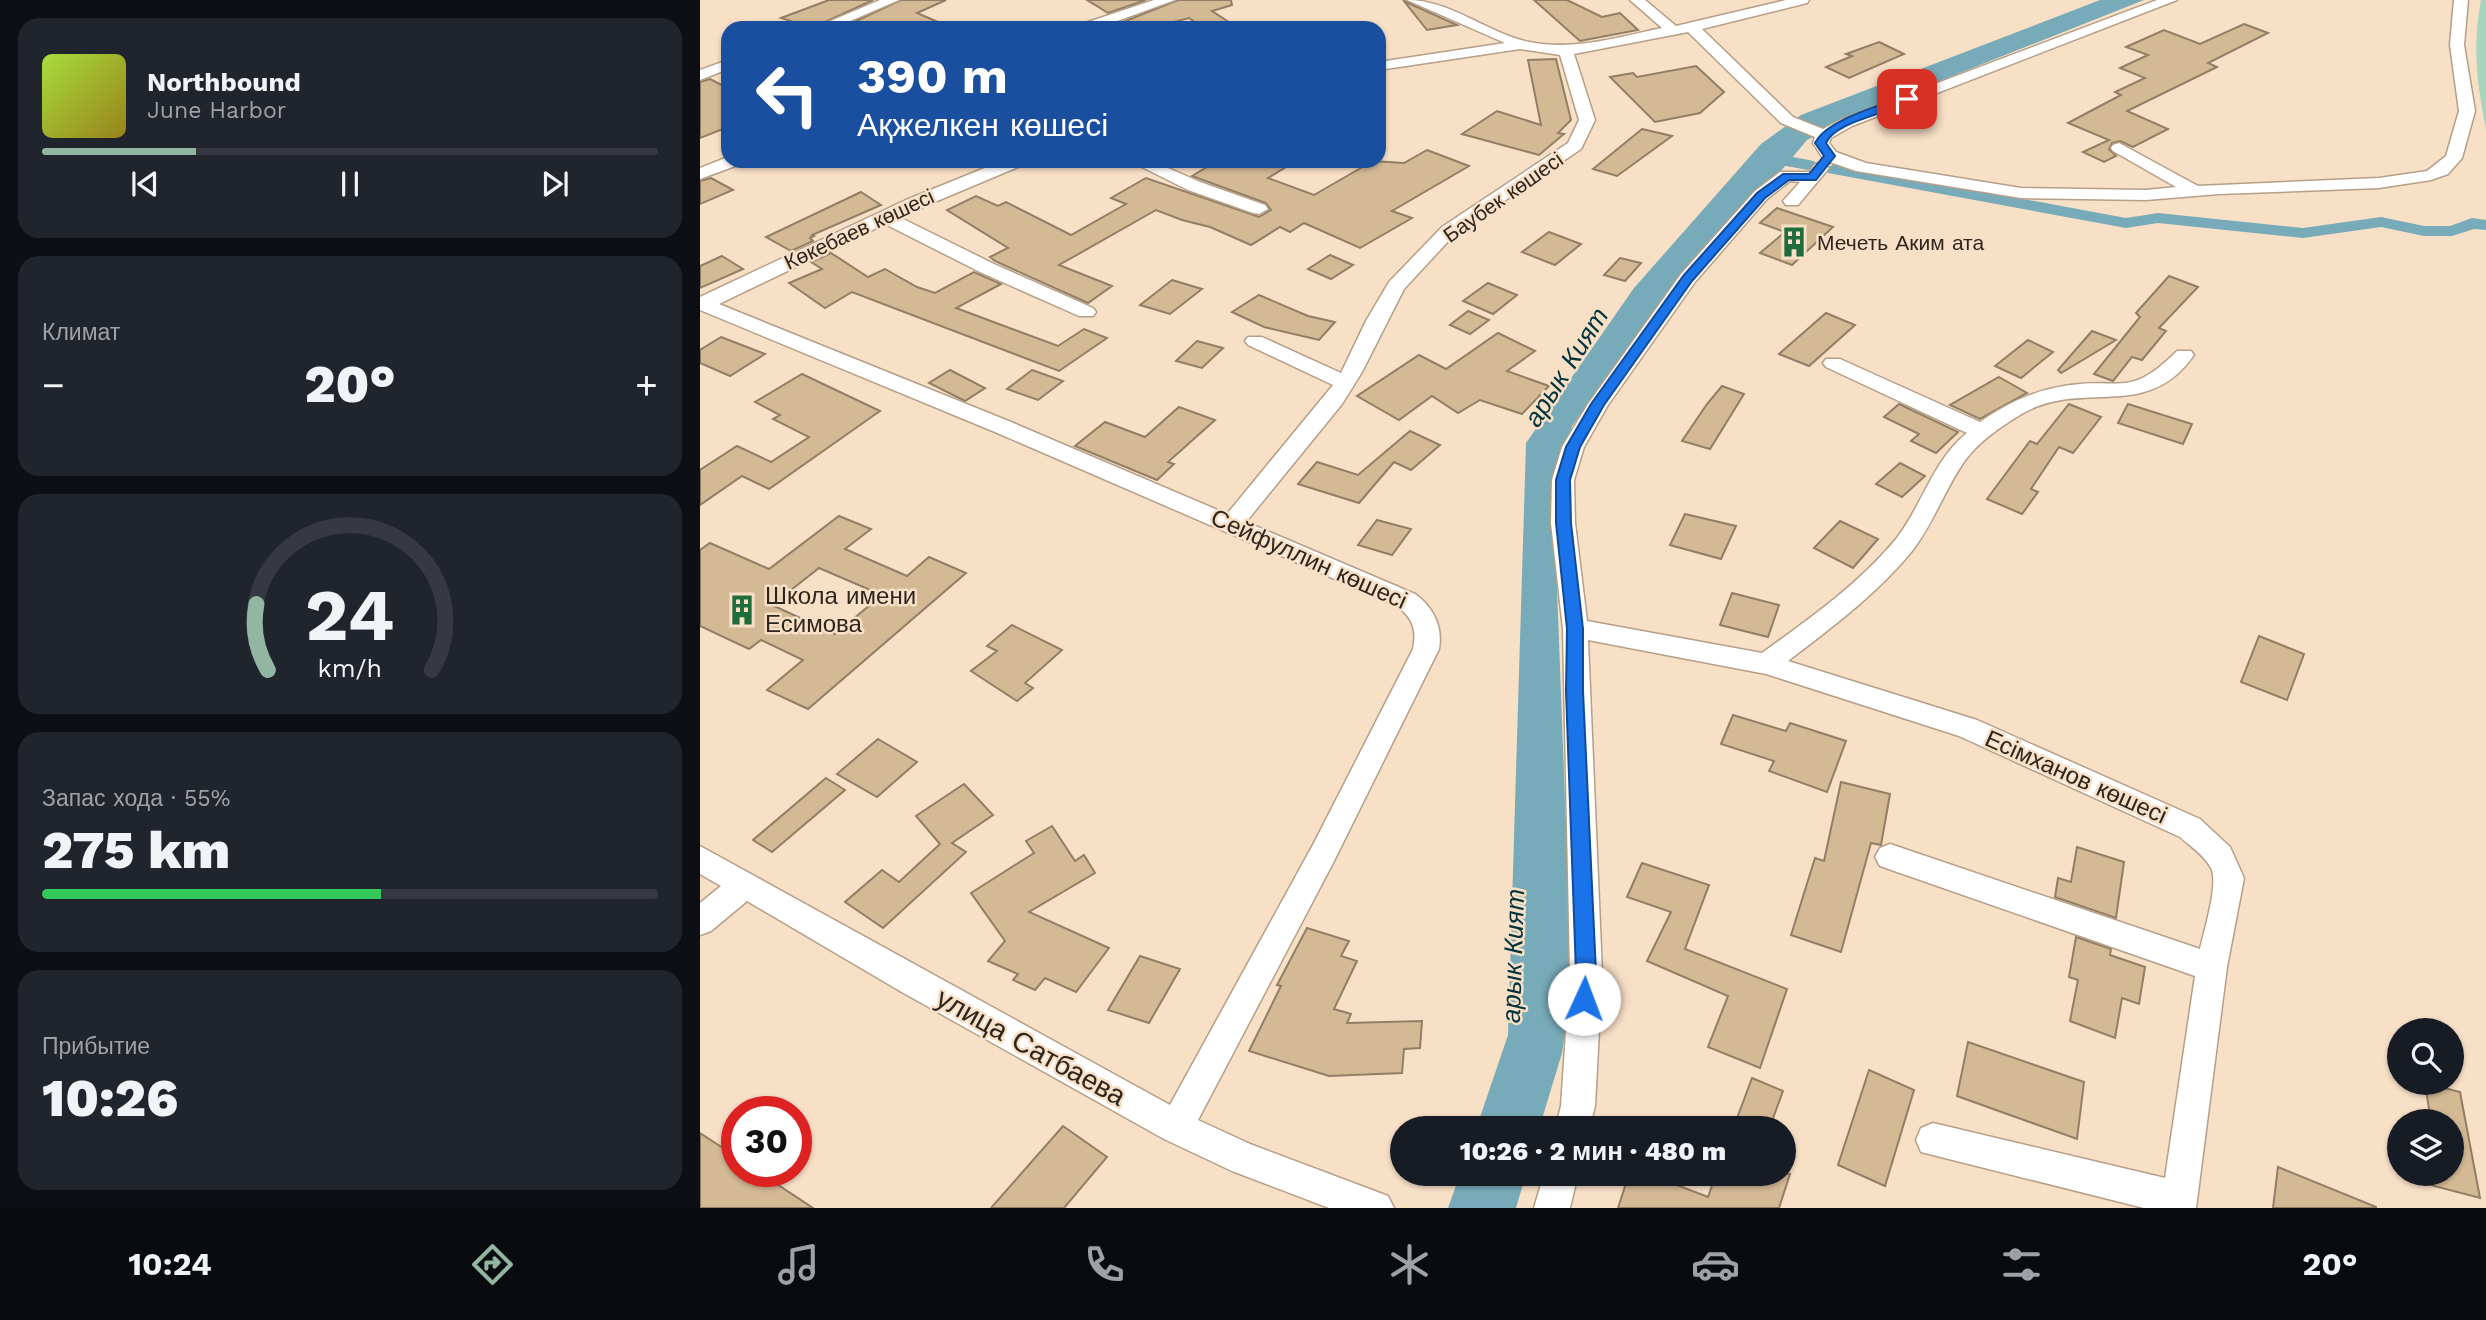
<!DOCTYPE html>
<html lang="ru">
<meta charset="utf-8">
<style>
:root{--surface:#171b24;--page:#20242c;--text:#f1f3f6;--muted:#9ea1a6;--line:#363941;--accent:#92b6a2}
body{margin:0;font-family:"Work Sans",sans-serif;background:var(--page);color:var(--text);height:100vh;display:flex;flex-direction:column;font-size:26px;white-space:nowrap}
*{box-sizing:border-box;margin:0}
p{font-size:23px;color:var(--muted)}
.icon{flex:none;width:38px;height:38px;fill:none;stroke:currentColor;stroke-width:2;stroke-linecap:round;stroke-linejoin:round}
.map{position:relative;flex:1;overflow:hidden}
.drawer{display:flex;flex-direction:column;gap:18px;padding:18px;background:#0d0f14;width:700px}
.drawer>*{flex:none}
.top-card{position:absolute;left:21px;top:21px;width:665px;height:147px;border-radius:21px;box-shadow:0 2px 5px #0004;background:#1a4fa0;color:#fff;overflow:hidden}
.buttons{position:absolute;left:1687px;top:1018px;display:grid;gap:14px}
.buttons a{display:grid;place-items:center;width:77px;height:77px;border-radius:50%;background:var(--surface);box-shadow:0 2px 5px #0004;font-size:35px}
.speed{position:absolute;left:21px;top:1096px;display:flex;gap:14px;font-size:35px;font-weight:700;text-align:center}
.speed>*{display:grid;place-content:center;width:91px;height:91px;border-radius:50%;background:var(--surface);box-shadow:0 2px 5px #0004;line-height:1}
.speed .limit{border:10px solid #d22;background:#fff;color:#111}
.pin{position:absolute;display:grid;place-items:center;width:60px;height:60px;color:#fff;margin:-30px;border-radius:14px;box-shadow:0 4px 10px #0006}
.me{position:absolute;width:77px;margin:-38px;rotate:2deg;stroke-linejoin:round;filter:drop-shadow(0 0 5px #0008)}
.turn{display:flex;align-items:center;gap:24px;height:147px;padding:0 21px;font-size:32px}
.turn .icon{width:91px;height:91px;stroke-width:2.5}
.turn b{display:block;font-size:49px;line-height:60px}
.big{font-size:52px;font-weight:800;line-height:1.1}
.drawer .widget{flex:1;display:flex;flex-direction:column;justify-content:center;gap:10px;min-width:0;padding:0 24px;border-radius:21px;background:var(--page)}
.drawer .dial{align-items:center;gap:0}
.dial svg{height:182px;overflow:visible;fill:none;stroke:var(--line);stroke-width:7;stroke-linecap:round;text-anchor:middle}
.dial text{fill:var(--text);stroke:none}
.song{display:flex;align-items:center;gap:21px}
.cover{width:84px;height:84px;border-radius:10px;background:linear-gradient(135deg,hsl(80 70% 55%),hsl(50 70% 35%))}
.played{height:7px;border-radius:4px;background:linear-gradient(90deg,var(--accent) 25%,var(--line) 25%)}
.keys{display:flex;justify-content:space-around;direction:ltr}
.heat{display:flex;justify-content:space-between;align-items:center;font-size:38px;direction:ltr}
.charge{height:10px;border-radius:5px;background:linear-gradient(90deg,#34c759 55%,var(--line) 0)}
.trip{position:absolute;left:690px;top:1116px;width:406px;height:70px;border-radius:35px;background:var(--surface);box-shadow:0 2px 5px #0004;font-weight:800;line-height:70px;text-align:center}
.menu{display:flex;height:112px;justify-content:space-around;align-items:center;background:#090b0e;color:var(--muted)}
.menu .icon{width:49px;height:49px}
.menu .active{color:var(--accent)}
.menu b{font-size:32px;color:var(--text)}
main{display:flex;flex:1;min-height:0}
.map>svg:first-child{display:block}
.green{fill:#a9d4bf}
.water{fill:#78abb9}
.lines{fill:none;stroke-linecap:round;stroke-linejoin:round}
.canal{fill:#78abb9;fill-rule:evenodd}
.building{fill:#d4b995;stroke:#917e65;stroke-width:2;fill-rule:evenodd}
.minor-casing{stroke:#b59f87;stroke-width:3}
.minor{fill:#fff;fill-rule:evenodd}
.route{fill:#1a73e8;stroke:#114b97;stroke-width:2}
.labels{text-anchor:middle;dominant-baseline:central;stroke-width:5;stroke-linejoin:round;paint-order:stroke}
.far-street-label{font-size:21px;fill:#2e251c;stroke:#f8e0c7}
.far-poi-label{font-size:21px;fill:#2e251c;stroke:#f8e0c7;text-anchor:start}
.street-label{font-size:24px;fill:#2e251c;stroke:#f8e0c7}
.poi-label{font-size:24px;fill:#2e251c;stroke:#f8e0c7;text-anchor:start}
.water-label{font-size:26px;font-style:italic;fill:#02343f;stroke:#f8e0c7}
.near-street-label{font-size:28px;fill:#2e251c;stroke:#f8e0c7}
</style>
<main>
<section class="drawer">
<div class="widget">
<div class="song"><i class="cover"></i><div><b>Northbound</b><p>June Harbor</p></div></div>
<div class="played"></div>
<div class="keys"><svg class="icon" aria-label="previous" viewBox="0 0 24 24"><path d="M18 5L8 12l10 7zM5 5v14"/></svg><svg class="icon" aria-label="pause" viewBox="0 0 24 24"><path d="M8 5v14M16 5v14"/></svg><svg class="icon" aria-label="next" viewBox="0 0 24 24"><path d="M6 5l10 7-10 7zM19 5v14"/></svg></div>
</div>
<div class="widget"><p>Климат</p>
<div class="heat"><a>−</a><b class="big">20°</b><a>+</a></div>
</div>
<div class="widget dial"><svg viewBox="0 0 100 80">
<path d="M14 69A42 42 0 1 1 86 69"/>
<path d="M14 69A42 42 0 0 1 9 40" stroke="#92b6a2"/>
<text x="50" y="56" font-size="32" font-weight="700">24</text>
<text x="50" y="72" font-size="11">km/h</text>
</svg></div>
<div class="widget"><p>Запас хода · 55%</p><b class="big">275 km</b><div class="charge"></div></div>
<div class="widget"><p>Прибытие</p><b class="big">10:26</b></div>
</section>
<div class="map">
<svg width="1786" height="1208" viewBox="0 0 1786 1208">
<rect width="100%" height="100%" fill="#f8e0c7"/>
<path class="green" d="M1781 0H1786V130C1777 84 1772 46 1781 0Z"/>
<g class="water">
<path d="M1400 0H1444L1154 115 1107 140 1075 178 983 272 872 426 859 473 854 508 872 986 862 1053 839 1129H776L808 1035 826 443 934 288 1061 144 1101 115Z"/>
<path d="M760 1174H826L816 1208H748Z"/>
</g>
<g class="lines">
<g class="canal">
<path d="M1071 153 1114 161 1116 165 1108 170 1065 162 1063 158Z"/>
<path d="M1134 164 1426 218 1458 213 1603 228 1681 217 1724 226H1750L1772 218 1786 220V230L1774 229 1752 236H1724L1681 227 1603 238 1458 223 1426 228 1128 173 1126 169Z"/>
</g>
</g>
<g class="building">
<path d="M129 0H173L112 28 81 18Z"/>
<path d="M201 0H246L217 13 252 28H141Z"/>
<path d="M387 0H446L408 13Z"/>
<path d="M478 0H531L532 5 512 11 538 28H503L489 18 451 28H434L423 22Z"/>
<path d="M703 0 706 2 757 25 727 30Z"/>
<path d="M834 0H867L902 17 920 13 938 30 880 41Z"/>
<path d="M1544 24 1568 33 1508 63 1517 67 1427 111 1468 129 1433 147 1420 141 1412 143 1409 149 1416 156 1404 162 1383 152 1409 140 1368 123 1421 95 1415 92 1445 78 1420 68 1448 55 1426 47 1464 30 1500 44Z"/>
<path d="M1179 42 1204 54 1149 78 1126 67 1152 56 1146 54Z"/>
<path d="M856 59 871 120 858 133 864 134 839 155 762 134 797 111 841 125 828 60Z"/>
<path d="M996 66 1024 92 1000 113 955 122 910 77 933 73 937 77Z"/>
<path d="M10 79 28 88V127L0 138V82Z"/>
<path d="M942 129 972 136 917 176 893 169Z"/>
<path d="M727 150 769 166 692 211 712 218 660 248 604 223 590 232 580 227 551 245 510 227 482 220 456 210 359 265 412 286 388 303 295 261 290 257 308 248 247 210 276 196 298 206 306 202 371 235 426 204 411 198 446 178 559 217 571 210 566 203 492 176 517 161H596L568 178 614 195 673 161 704 163Z"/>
<path d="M11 178 33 190 0 204V181Z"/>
<path d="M161 192 181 205 112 235 114 236 110 238 113 241 91 251 66 237Z"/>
<path d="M1077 208 1133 227 1092 265 1060 253 1085 232 1060 223Z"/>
<path d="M849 232 881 244 855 265 822 252Z"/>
<path d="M131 253 168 277 185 269 217 287 235 293 274 272 301 284 256 308 358 346 384 329 407 338 359 371 152 292 125 308 89 283 122 269 111 262Z"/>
<path d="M630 255 653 265 631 279 608 269Z"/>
<path d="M22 256 43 269 0 288V266Z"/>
<path d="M920 258 941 263 925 281 904 275Z"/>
<path d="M1469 276 1498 287 1459 328 1466 331 1442 360 1432 357 1413 381 1394 374 1440 317 1436 313Z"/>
<path d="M472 280 502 289 470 314 440 305Z"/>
<path d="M788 283 817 295 793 314 763 301Z"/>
<path d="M559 295 608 316 635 322 619 340 564 327 532 312Z"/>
<path d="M768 311 789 320 770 334 750 325Z"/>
<path d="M1126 313 1155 325 1109 366 1079 354Z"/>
<path d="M1392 331 1416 340 1361 373 1358 370Z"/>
<path d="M798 333 835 351 807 371 849 386 822 414 780 400 758 413 732 396 699 420 657 396 719 355 746 369Z"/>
<path d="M21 337 65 354 30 376 0 363V350Z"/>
<path d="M1328 340 1353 352 1321 378 1295 366Z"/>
<path d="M497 341 523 348 502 368 476 361Z"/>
<path d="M250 370 285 388 265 401 229 383Z"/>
<path d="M332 370 363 381 338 400 307 389Z"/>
<path d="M102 374 180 411 69 489 42 476 0 505V470L37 446 71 462 109 437 73 419 80 415 55 402Z"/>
<path d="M1299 377 1327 393 1280 419 1250 405Z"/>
<path d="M1022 386 1044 394 1010 449 982 441 1007 404Z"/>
<path d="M1199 404 1258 432 1236 453 1211 441 1219 434 1184 417Z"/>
<path d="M1369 404 1401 417 1373 453 1359 447 1331 489 1338 492 1322 514 1287 499 1330 441 1337 444Z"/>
<path d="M1428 404 1492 424 1483 444 1418 423Z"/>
<path d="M479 407 515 420 468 462 474 464 457 480 375 446 405 422 445 437Z"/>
<path d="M710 431 740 445 711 470 694 462 659 503 598 484 617 462 658 475Z"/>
<path d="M1200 463 1225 476 1202 497 1176 484Z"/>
<path d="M985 514 1036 526 1021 559 970 545Z"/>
<path d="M139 516 171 529 145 549 207 576 229 557 266 573 108 709 67 690 103 660 61 640 49 649 0 626V550L10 543 69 569ZM119 568 182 595 135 634 72 605Z"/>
<path d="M677 520 711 529 692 555 658 545Z"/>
<path d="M1140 521 1178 539 1153 568 1114 548Z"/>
<path d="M1032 593 1079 605 1068 637 1020 625Z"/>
<path d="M312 625 362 650 325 683 333 688 317 701 271 671 297 651 287 646Z"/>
<path d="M1559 636 1604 654 1587 700 1541 682Z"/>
<path d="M1033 715 1086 731 1090 723 1146 741 1127 792 1069 771 1074 761 1021 744Z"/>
<path d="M178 739 217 762 177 797 137 774Z"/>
<path d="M126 778 145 790 72 852 53 840Z"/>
<path d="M1141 782 1190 794 1181 845 1171 843 1141 952 1091 935 1115 858 1124 861Z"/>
<path d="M264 784 293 815 252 843 266 852 183 928 145 902 182 870 199 882 240 844 216 816Z"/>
<path d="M352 826 375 861 384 855 395 873 329 912 409 948 376 992 345 978 335 990 313 980 318 974 288 961 305 941 271 893 334 853 326 841Z"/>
<path d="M1377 847 1424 862 1416 918 1355 897 1358 878 1371 882Z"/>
<path d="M942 863 1009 885 985 949 1087 989 1060 1068 1008 1047 1028 996 947 961 971 912 927 897Z"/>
<path d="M607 928 649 941 641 956 657 961 634 1009 651 1014 647 1023 722 1021 720 1048 704 1049 702 1073 629 1076 549 1051 581 986 577 985Z"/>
<path d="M1376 937 1411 949 1410 955 1445 967 1439 1004 1422 998 1415 1038 1370 1021 1378 980 1369 977Z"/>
<path d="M440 956 480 969 449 1023 408 1010Z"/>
<path d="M1268 1042 1384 1082 1377 1139 1257 1096Z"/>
<path d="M1169 1070 1214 1090 1185 1186 1138 1165Z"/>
<path d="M1052 1078 1083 1091 1069 1129H1033Z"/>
<path d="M1725 1083 1760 1092 1780 1198 1715 1181V1174H1752V1122H1731Z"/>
<path d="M363 1126 407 1157 364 1208H291Z"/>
<path d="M0 1133 37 1157V1171H57L113 1208H0Z"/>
<path d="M1578 1167 1676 1207V1208H1573Z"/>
<path d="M929 1174H948L1008 1197 1016 1174H1090L1079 1208H918Z"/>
</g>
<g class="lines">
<g class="minor-casing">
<g id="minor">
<path d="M180 0H199L134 28H114Z"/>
<path d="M454 0H475L398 28H377L379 25Z"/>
<path d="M707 0C751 0 787 33 829 42 874 51 918 37 962 28L930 0H945L976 26 1086 0H1109L1107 3 1002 29 1093 117 1123 129 1140 120 1457 0H1477L1152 126 1131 138 1129 143 1136 152 1166 163 1321 188 1446 190 1476 187 1413 151 1411 148 1413 145 1419 143 1498 186 1679 178 1727 171 1746 156 1759 111 1750 45 1754 0H1768L1764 45 1775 111 1762 158 1748 174 1731 180 1679 188 1519 194 1446 200 1321 198 1156 171 1124 160 1113 143 1115 137 1081 123 988 32 874 54 895 120 881 149 754 235 704 289 662 372 642 404 546 522 715 594C733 607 743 626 739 649L634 861 498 1120 550 1144 688 1196 694 1208H629L532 1171 464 1139 200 991 47 901 11 931 0 935V903L21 886 0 874V846L470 1105 614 843 713 649C717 630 713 618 697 606L295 432 0 310V297L206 200 302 161H325L323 165 199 217 294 264 393 308 396 312 393 316H379L280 272 185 224 19 304 311 422 527 514 633 385 548 345 545 341 548 337H562L641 373 666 321 689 282 742 227 868 143 879 120 860 55 820 49 679 70V62L805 43Z"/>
<path d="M28 60V69L0 80V70Z"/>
<path d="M28 157V161H40L38 165 0 179V168Z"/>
<path d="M430 161H452L500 182 565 205 568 209 559 214 553 213 488 190Z"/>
<path d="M1121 163 1129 168 1098 205H1086L1083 201 1100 182 1090 181 1067 199 995 282 908 405 884 447 874 480 875 523 887 621 1062 653C1109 619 1159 584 1196 539 1222 506 1233 460 1267 433L1126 367 1123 363 1126 359H1140L1280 422C1306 404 1332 391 1364 386 1421 376 1428 400 1477 351H1491L1494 355C1446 424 1381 377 1320 415 1300 427 1280 441 1266 459 1245 488 1234 523 1212 551 1177 594 1131 628 1088 661L1277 720 1500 819 1530 847 1544 878 1527 967 1496 1208H1444L1221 1152 1216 1140 1221 1128 1233 1123 1465 1178 1495 976 1180 866 1175 857 1180 848 1190 844 1500 949C1504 931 1519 883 1511 868 1504 855 1490 846 1480 837L1259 736 1066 674 888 640 902 973 895 1106 889 1129H855L861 1106 870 973 863 629 851 523 852 480 862 447 888 404 981 274 1055 191 1080 172H1109L1115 164Z"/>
<path d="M844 1174H878L870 1208H834Z"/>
</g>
</g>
<use href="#minor" class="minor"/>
</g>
<path class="route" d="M1203 97 1212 99C1192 114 1136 120 1126 143L1135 156 1116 180H1089L1065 198 992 281 904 405 880 447 870 480 871 523 883 629V691L896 973 892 1006 884 1009 877 1006 874 999 876 973 866 691 867 629 856 523V480L866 447 891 404 984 275 1057 193 1083 174H1109L1124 156 1115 143C1126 120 1179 106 1203 97Z"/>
<defs>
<g id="building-bare" transform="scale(2.415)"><path d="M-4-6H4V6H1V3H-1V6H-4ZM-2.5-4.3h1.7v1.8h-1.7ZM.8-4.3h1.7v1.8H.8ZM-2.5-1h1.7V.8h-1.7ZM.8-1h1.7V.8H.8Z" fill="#1e6c3b" stroke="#f8e0c7" stroke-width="2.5" paint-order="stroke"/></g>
</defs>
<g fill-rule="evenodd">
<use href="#building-bare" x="1094" y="242"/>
<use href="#building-bare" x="42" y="610"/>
</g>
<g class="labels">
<g class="far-street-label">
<text transform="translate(803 197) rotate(-35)">Баубек көшесі</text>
<text transform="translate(159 229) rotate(-25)">Көкебаев көшесі</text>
</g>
<g class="far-poi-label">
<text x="1117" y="242">Мечеть Аким ата</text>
</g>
<g class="street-label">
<text transform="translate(609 559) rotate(24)">Сейфуллин көшесі</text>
<text transform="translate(1376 777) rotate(24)">Есімханов көшесі</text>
</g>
<g class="poi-label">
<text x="65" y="596">Школа имени<tspan x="65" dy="28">Есимова</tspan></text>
</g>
<g class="water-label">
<text transform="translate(866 367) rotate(-58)">арык Кият</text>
<text transform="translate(813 956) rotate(-88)">арык Кият</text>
</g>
<g class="near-street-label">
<text transform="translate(331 1047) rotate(29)">улица Сатбаева</text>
</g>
</g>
</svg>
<div class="buttons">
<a><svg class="icon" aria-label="search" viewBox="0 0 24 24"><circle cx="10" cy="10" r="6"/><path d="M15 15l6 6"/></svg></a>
<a><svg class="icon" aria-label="layers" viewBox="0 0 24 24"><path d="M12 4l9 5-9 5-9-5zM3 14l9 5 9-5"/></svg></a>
</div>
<div class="speed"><div class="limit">30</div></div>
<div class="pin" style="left:1207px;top:99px;background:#d93025"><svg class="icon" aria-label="arrive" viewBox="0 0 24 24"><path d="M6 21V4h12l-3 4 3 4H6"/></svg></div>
<svg class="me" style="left:884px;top:999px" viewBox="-20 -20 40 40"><circle r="19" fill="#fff"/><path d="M0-13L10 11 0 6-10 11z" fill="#1a73e8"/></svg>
<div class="trip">10:26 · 2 мин · 480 m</div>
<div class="top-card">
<div class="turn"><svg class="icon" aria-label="left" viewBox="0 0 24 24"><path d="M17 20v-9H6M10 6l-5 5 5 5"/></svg><div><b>390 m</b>Ақжелкен көшесі</div></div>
</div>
</div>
</main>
<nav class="menu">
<b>10:24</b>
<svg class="icon active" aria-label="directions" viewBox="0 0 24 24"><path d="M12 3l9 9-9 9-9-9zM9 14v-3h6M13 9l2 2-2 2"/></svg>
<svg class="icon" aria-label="music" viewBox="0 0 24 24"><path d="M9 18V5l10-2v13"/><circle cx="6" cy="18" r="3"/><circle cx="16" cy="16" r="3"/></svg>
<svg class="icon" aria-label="phone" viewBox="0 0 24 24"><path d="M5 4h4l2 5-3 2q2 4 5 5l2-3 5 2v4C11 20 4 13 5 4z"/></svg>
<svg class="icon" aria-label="climate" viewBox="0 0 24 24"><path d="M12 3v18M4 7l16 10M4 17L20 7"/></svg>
<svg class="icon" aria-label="car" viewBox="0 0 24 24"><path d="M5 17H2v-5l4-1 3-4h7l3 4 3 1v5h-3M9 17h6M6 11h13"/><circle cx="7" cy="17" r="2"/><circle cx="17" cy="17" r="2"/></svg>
<svg class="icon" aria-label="filters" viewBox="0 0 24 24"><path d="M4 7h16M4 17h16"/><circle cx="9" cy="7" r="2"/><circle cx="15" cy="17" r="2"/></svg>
<b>20°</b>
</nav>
